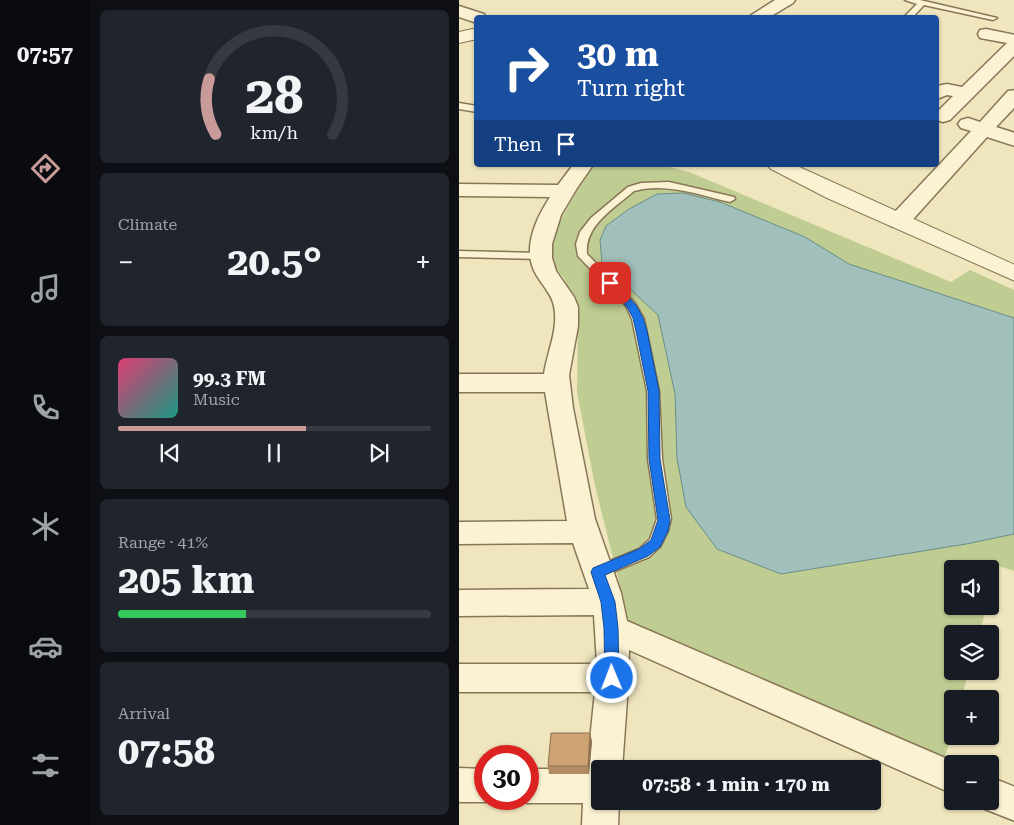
<!DOCTYPE html>
<meta charset="utf-8">
<style>
:root{--surface:#171b24;--page:#20242c;--text:#f1f3f6;--muted:#9ea1a6;--line:#363941;--accent:#c99b98}
body{margin:0;font-family:"Roboto Serif",serif;background:var(--page);color:var(--text);height:100vh;display:flex;flex-direction:column;font-size:19px;white-space:nowrap}
*{box-sizing:border-box;margin:0}
p{font-size:16px;color:var(--muted)}
.icon{flex:none;width:28px;height:28px;fill:none;stroke:currentColor;stroke-width:2;stroke-linecap:round;stroke-linejoin:round}
.map{position:relative;flex:1;overflow:hidden}
.panel{display:flex;flex-direction:column;gap:10px;padding:10px;background:#0d0f14;width:369px}
.panel>*{flex:none}
.top-card{position:absolute;left:15px;top:15px;width:465px;height:152px;border-radius:5px;box-shadow:0 1px 4px #0004;background:#1a4fa0;color:#fff;overflow:hidden}
.fabs{position:absolute;left:485px;top:560px;display:grid;gap:10px}
.fabs a{display:grid;place-items:center;width:55px;height:55px;border-radius:5px;background:var(--surface);box-shadow:0 1px 4px #0004;font-size:25px}
.speed{position:absolute;left:15px;top:745px;display:flex;gap:10px;font-size:25px;font-weight:700;text-align:center}
.speed>*{display:grid;place-content:center;width:65px;height:65px;border-radius:50%;background:var(--surface);box-shadow:0 1px 4px #0004;line-height:1}
.speed .limit{border:8px solid #d22;background:#fff;color:#111}
.pin{position:absolute;display:grid;place-items:center;width:42px;height:42px;color:#fff;margin:-21px;border-radius:10px;box-shadow:0 2px 8px #0006}
.me{position:absolute;width:55px;margin:-28px;rotate:359deg;stroke-linejoin:round;filter:drop-shadow(0 0 4px #0008)}
.turn{display:flex;align-items:center;gap:18px;height:105px;padding:0 20px;font-size:22px}
.turn .icon{width:65px;height:65px;stroke-width:2.5}
.turn b{display:block;font-size:35px;line-height:42px}
.then{display:flex;align-items:center;height:48px;padding:0 20px;background:#0003;gap:10px;font-size:19px}
.big{font-size:38px;font-weight:700;line-height:1.1}
.panel .widget{flex:1;display:flex;flex-direction:column;justify-content:center;gap:8px;min-width:0;padding:0 18px;border-radius:8px;background:var(--page)}
.panel .dial{align-items:center;gap:0}
.dial svg{height:130px;overflow:visible;fill:none;stroke:var(--line);stroke-width:7;stroke-linecap:round;text-anchor:middle}
.dial text{fill:var(--text);stroke:none}
.song{display:flex;align-items:center;gap:15px}
.cover{width:60px;height:60px;border-radius:8px;background:linear-gradient(135deg,hsl(340 70% 55%),hsl(170 70% 35%))}
.played{height:5px;border-radius:2px;background:linear-gradient(90deg,var(--accent) 60%,var(--line) 60%)}
.keys{display:flex;justify-content:space-around;direction:ltr}
.heat{display:flex;justify-content:space-between;align-items:center;font-size:28px;direction:ltr}
.charge{height:8px;border-radius:4px;background:linear-gradient(90deg,#34c759 41%,var(--line) 0)}
.trip{position:absolute;left:132px;top:760px;width:290px;height:50px;border-radius:5px;background:var(--surface);box-shadow:0 1px 4px #0004;font-weight:700;line-height:50px;text-align:center}
main{display:flex;flex:1;min-height:0}
.tabs{display:flex;flex-direction:column;width:90px;justify-content:space-around;align-items:center;background:#090b0e;color:var(--muted)}
.tabs .icon{width:35px;height:35px}
.tabs .active{color:var(--accent)}
.tabs b{font-size:22px;color:var(--text)}
.map>svg:first-child{display:block}
.green{fill:#c0cd92}
.water{fill:#a2c0bb;stroke:#698e89}
.lines{fill:none;stroke-linecap:round;stroke-linejoin:round}
.service-casing{stroke:#887657;stroke-width:3}
.minor-casing{stroke:#887657;stroke-width:3}
.tertiary-casing{stroke:#887657;stroke-width:2}
.service{fill:#faf2d2;fill-rule:evenodd}
.minor{fill:#faf2d2;fill-rule:evenodd}
.tertiary{fill:#faf2d2;fill-rule:evenodd}
.wall{fill:#b18c63}
.shaded-wall{fill:#907250}
.building{fill:#cea373;stroke:#907250}
.route{fill:#1a73e8;stroke:#114b97}
</style>
<main>
<nav class="tabs">
<b>07:57</b>
<svg class="icon active" aria-label="directions" viewBox="0 0 24 24"><path d="M12 3l9 9-9 9-9-9zM9 14v-3h6M13 9l2 2-2 2"/></svg>
<svg class="icon" aria-label="music" viewBox="0 0 24 24"><path d="M9 18V5l10-2v13"/><circle cx="6" cy="18" r="3"/><circle cx="16" cy="16" r="3"/></svg>
<svg class="icon" aria-label="phone" viewBox="0 0 24 24"><path d="M5 4h4l2 5-3 2q2 4 5 5l2-3 5 2v4C11 20 4 13 5 4z"/></svg>
<svg class="icon" aria-label="climate" viewBox="0 0 24 24"><path d="M12 3v18M4 7l16 10M4 17L20 7"/></svg>
<svg class="icon" aria-label="car" viewBox="0 0 24 24"><path d="M5 17H2v-5l4-1 3-4h7l3 4 3 1v5h-3M9 17h6M6 11h13"/><circle cx="7" cy="17" r="2"/><circle cx="17" cy="17" r="2"/></svg>
<svg class="icon" aria-label="filters" viewBox="0 0 24 24"><path d="M4 7h16M4 17h16"/><circle cx="9" cy="7" r="2"/><circle cx="15" cy="17" r="2"/></svg>
</nav>
<section class="panel">
<div class="widget dial"><svg viewBox="0 0 100 80">
<path d="M14 69A42 42 0 1 1 86 69"/>
<path d="M14 69A42 42 0 0 1 10 35" stroke="#c99b98"/>
<text x="50" y="56" font-size="32" font-weight="700">28</text>
<text x="50" y="72" font-size="11">km/h</text>
</svg></div>
<div class="widget"><p>Climate</p>
<div class="heat"><a>−</a><b class="big">20.5°</b><a>+</a></div>
</div>
<div class="widget">
<div class="song"><i class="cover"></i><div><b>99.3 FM</b><p>Music</p></div></div>
<div class="played"></div>
<div class="keys"><svg class="icon" aria-label="previous" viewBox="0 0 24 24"><path d="M18 5L8 12l10 7zM5 5v14"/></svg><svg class="icon" aria-label="pause" viewBox="0 0 24 24"><path d="M8 5v14M16 5v14"/></svg><svg class="icon" aria-label="next" viewBox="0 0 24 24"><path d="M6 5l10 7-10 7zM19 5v14"/></svg></div>
</div>
<div class="widget"><p>Range · 41%</p><b class="big">205 km</b><div class="charge"></div></div>
<div class="widget"><p>Arrival</p><b class="big">07:58</b></div>
</section>
<div class="map">
<svg width="556" height="825" viewBox="0 0 556 825">
<rect width="100%" height="100%" fill="#efe6be"/>
<path class="green" d="M133 165H203L230 172 492 282 511 270 555 290V571L540 566 531 595V569H494V606H528L520 634H494V671H510L502 699H494V729L485 761 170 622 136 486 118 392 119 320 106 280 91 260 96 230Z"/>
<path class="water" d="M224 193 261 202 346 237 390 264 555 318V534L507 544 322 574 258 549 227 507 218 458 216 394 199 315 143 263 141 240 147 226 170 209 198 194Z"/>
<g class="lines">
<g class="service-casing">
<g id="service">
<path d="M446 0H461L538 18 534 20 465 5 453 18H444L458 4Z"/>
<path d="M0 103 18 106V112L0 109Z"/>
<path d="M210 182 275 197 276 199 271 202C241 195 206 182 175 191 156 208 125 225 128 254L176 303 185 319 200 391 203 459 212 519 209 531 201 547 190 557 139 578 134 576 132 572 134 568 180 549 191 539 198 519 189 459 188 391 173 319 167 306 119 256 117 244 121 232 132 218 169 187 182 183Z"/>
<path d="M0 251 81 253 86 256 81 259 0 257Z"/>
</g>
</g>
<g class="minor-casing">
<g id="minor">
<path d="M316 0H336L334 3 309 18H288Z"/>
<path d="M0 6 25 14 27 18H18V23L0 17Z"/>
<path d="M527 29 556 35V55L491 120 484 122 478 120V112L494 96 488 95 478 99V86L488 84 503 87 548 43 521 38 519 34 521 30Z"/>
<path d="M556 90V107L537 127 556 133V146L528 137 448 226 440 227 432 226 429 221 432 216 512 131 502 128 499 124 502 120 509 118 521 122 549 91Z"/>
<path d="M114 165H134L118 188 102 215 93 244V258L97 271 115 297 119 307V326L110 375 114 408 136 519 162 593 168 621 500 764H494V794L170 650 169 686 163 769H141V801H160L159 825H123L124 803H69L59 799H69V769H128L136 692H0V664H138L135 615 0 616V590L130 589 114 543 0 544V522L108 521 86 392H0V374H85C88 352 100 329 95 306 93 295 84 286 78 276 62 251 76 220 91 197L0 196V184L99 185Z"/>
<path d="M0 768 26 769V799H33L26 802H0Z"/>
<path d="M531 777 556 787V821L518 806 516 801H531Z"/>
</g>
</g>
<g class="tertiary-casing">
<g id="tertiary">
<path d="M18 28V39L0 43V32Z"/>
<path d="M308 165H336L556 265V281L368 198 312 169Z"/>
</g>
</g>
<use href="#service" class="service"/>
<use href="#minor" class="minor"/>
<use href="#tertiary" class="tertiary"/>
</g>
<path class="wall" d="M133 741 130 774H90L89 766Z"/>
<path class="shaded-wall" d="M131 733 133 741 130 774 129 766Z"/>
<path class="building" d="M92 733H131L129 766H89Z"/>
<path class="route" d="M151 280 155 281 177 305 184 318 188 331 200 391 201 459 211 520 209 531 201 547 189 556 146 575 156 602 159 628 160 678 158 683 153 684 148 683 146 678 145 628 142 602 132 572 134 568 180 549 192 540 199 520 190 459 189 391 177 331 174 318 168 307 146 283Z"/>
</svg>
<div class="fabs">
<a><svg class="icon" aria-label="sound" viewBox="0 0 24 24"><path d="M4 9h4l5-4v14l-5-4H4zM17 9q2 3 0 6"/></svg></a>
<a><svg class="icon" aria-label="layers" viewBox="0 0 24 24"><path d="M12 4l9 5-9 5-9-5zM3 14l9 5 9-5"/></svg></a>
<a>+</a>
<a>−</a>
</div>
<div class="speed"><div class="limit">30</div></div>
<div class="pin" style="left:151px;top:283px;background:#d93025"><svg class="icon" aria-label="arrive" viewBox="0 0 24 24"><path d="M6 21V4h12l-3 4 3 4H6"/></svg></div>
<svg class="me" style="left:153px;top:678px" viewBox="-20 -20 40 40"><circle r="17" fill="#1a73e8" stroke="#fff" stroke-width="3"/><path d="M0-11L8 9 0 5-8 9z" fill="#fff"/></svg>
<div class="trip">07:58 · 1 min · 170 m</div>
<div class="top-card">
<div class="turn"><svg class="icon" aria-label="right" viewBox="0 0 24 24"><path d="M7 20v-9h11M14 6l5 5-5 5"/></svg><div><b>30 m</b>Turn right</div></div>
<div class="then">Then<svg class="icon" aria-label="arrive" viewBox="0 0 24 24"><path d="M6 21V4h12l-3 4 3 4H6"/></svg></div>
</div>
</div>
</main>
